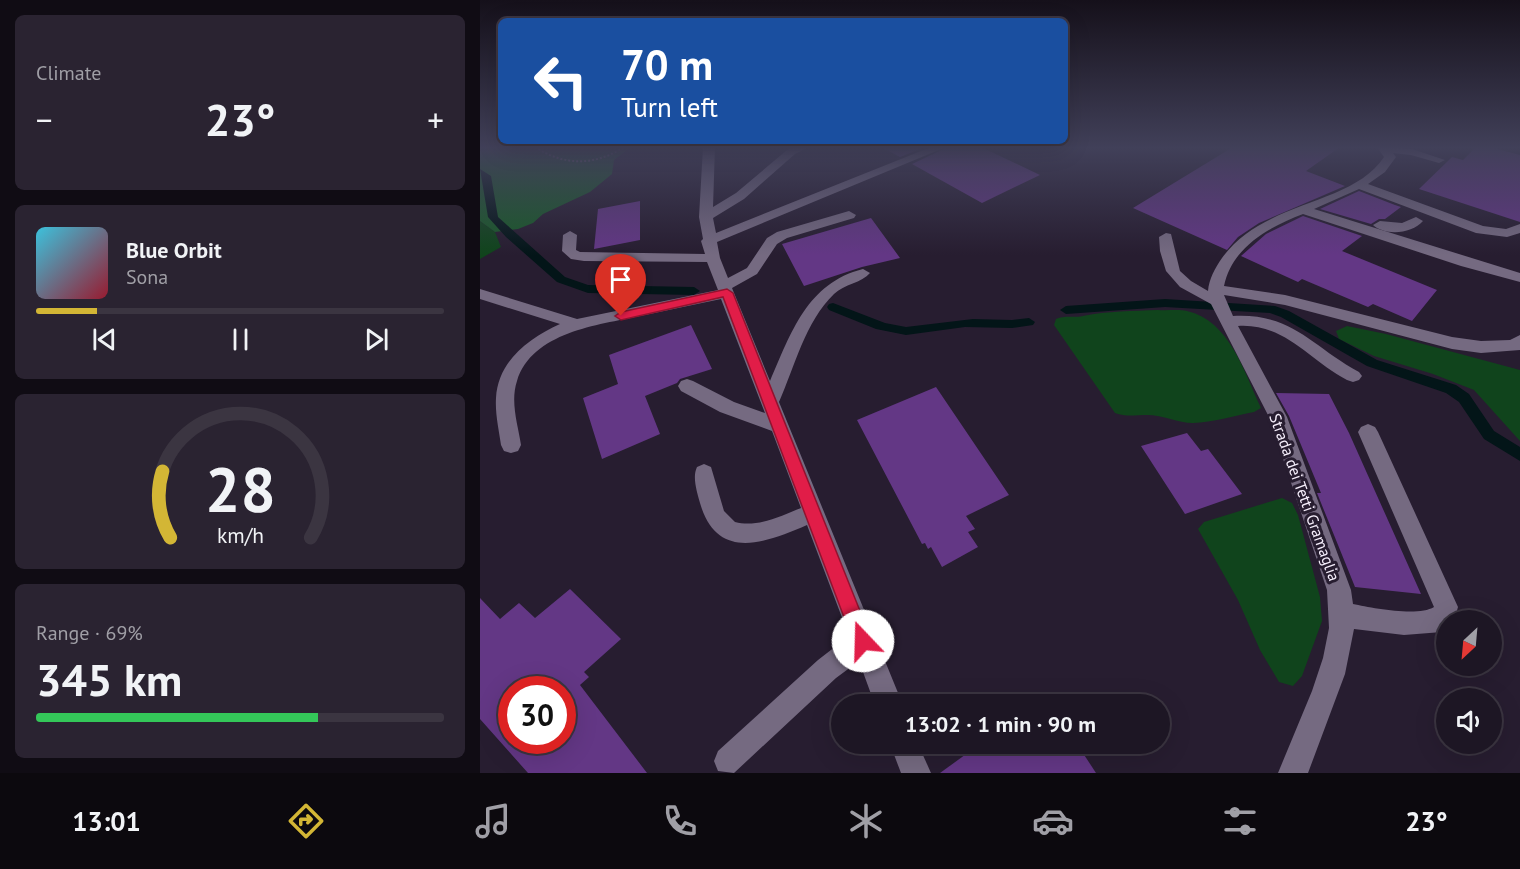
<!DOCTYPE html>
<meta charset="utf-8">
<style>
:root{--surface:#1d1624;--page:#2a2331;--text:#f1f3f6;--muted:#a09fa6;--line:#3b3541;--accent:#d3b635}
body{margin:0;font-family:"PT Sans",sans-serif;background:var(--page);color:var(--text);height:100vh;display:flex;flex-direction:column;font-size:22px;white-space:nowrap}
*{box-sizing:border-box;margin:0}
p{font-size:20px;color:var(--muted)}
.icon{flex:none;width:33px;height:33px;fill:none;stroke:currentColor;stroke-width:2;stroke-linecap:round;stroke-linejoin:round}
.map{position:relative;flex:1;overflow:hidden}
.side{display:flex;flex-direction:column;gap:15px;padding:15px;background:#100c14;width:480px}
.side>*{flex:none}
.guide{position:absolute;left:18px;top:18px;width:570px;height:126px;border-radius:9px;box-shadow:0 6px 24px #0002,0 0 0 2px var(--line);background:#1a4fa0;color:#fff;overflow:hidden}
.needle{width:39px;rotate:206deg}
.tools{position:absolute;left:956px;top:610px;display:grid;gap:12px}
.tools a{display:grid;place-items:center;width:66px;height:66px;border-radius:50%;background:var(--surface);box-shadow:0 6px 24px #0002,0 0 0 2px var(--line);font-size:30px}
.speed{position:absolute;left:18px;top:676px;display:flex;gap:12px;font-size:30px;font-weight:700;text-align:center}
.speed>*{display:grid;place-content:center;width:78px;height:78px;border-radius:50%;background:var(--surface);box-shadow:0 6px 24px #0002,0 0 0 2px var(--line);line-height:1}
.speed .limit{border:9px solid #d22;background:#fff;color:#111}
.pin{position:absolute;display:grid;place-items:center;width:51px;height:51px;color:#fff;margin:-62px -26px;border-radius:50% 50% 50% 0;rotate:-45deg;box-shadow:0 0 6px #0007}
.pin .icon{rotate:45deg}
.me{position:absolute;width:66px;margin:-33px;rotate:339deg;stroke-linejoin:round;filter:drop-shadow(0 0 4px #0008)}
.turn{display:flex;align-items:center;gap:21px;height:126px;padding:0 24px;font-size:27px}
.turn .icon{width:78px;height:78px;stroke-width:2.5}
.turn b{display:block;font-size:42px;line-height:51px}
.big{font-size:45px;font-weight:800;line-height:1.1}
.side .card{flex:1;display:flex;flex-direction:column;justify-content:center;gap:9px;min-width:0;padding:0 21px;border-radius:9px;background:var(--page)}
.side .dial{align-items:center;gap:0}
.dial svg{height:156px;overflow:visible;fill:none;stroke:var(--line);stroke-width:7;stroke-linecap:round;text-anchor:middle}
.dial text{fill:var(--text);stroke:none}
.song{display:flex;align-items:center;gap:18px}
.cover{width:72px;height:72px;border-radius:9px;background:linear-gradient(135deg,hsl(190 70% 55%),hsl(350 70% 35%))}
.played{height:6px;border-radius:3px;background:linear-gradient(90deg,var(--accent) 15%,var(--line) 15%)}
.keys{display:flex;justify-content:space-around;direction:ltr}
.heat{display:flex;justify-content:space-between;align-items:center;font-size:33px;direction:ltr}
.charge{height:9px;border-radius:4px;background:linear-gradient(90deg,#34c759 69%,var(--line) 0)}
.trip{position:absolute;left:351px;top:694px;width:339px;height:60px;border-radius:30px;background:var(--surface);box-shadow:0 6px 24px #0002,0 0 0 2px var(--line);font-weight:800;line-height:60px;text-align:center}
.dock{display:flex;height:96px;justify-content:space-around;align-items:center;background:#0c090e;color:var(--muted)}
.dock .icon{width:42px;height:42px}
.dock .on{color:var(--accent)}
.dock b{font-size:27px;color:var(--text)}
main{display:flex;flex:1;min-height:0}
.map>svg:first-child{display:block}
.green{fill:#10441c}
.forest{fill:#195a28}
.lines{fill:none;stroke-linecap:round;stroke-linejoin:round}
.stream{fill:#031518;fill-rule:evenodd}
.building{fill:#633785;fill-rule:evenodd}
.path{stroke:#7a7182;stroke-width:2;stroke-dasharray:2 2;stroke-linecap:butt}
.minor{fill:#756a81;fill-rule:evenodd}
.route{fill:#e11d48;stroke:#92132f;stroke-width:1.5}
.labels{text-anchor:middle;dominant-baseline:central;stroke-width:6;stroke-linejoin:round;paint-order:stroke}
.street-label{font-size:16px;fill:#f5eefb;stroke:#271d30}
</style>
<main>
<section class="side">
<div class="card"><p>Climate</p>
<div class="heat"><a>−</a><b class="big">23°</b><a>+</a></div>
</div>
<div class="card">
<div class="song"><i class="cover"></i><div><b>Blue Orbit</b><p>Sona</p></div></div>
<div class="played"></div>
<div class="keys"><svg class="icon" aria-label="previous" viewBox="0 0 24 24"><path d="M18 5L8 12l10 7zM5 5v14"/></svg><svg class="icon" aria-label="pause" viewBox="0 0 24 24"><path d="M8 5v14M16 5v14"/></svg><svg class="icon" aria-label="next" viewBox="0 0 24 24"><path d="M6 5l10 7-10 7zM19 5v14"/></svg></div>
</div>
<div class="card dial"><svg viewBox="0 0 100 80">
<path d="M14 69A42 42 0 1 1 86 69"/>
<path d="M14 69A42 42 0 0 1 10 35" stroke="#d3b635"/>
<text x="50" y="56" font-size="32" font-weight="700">28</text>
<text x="50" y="72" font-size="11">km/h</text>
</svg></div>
<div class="card"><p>Range · 69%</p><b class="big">345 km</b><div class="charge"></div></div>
</section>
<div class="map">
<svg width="1040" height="773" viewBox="0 0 1040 773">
<rect width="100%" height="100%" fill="#271d30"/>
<g class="green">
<path d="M0 221 15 232 21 247 0 259Z"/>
<path d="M678 310C687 311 698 309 707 311 750 321 764 372 781 408L774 412C754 416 733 422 713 423 698 423 683 415 667 415 655 415 646 417 635 413L574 325 576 319C585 315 593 318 603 316 628 311 653 311 678 310Z"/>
<path d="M867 326 906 334 1040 370V441L994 390 953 374 894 356 859 339 856 331Z"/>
<path d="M802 498 812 503 818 515 840 597 842 621 822 676 813 686 799 682 780 650 758 600 718 529 724 522Z"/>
</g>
<path class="forest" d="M0 147H151L134 160 132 174 110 192 63 214 53 223 38 229 15 232 0 221Z"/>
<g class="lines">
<g class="stream">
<path d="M0 169 11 176 18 217 85 277 108 285 214 287 220 291 214 295 108 293 77 282 26 237 8 217Z"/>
<path d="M685 299 795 306 809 311 897 360 976 385 989 394 1014 431 1040 447V461L1004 439 979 402 966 393 887 366 801 317 790 313 685 307 586 314 580 310 586 306Z"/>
<path d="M353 303 405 323 426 327 493 319 532 320 549 318 555 322 553 325 532 328 485 327 426 335 396 329 349 310 347 307 349 304Z"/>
</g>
</g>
<g class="building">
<path d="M401 147H445L420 157Z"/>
<path d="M468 147H501L560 175 502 203 432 164Z"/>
<path d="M753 147H860L826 171 865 186 779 223 758 237 747 250 653 208Z"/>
<path d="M996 147H1010L1040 155V222L939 189 972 157 983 160Z"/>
<path d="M879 191 915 205 921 207 905 219H899L891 224 840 209Z"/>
<path d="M160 201V240L114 249 118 209Z"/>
<path d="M823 216 882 236 862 251 957 290 932 321 893 304 888 307 822 279 818 282 761 256 786 234Z"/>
<path d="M391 218 420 258 382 267 324 286 302 244Z"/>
<path d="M211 325 232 369 200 379 197 383 165 396 180 434 122 459 103 398 138 384 129 355Z"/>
<path d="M456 387 529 495 486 516 495 529 488 532 498 547 462 567 451 547 448 549 445 543 442 544 377 420Z"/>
<path d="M796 393 849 394 869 433 941 594 875 587 837 493H841L809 416Z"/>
<path d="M707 433 721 451 728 449 762 494 705 514 661 446Z"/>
<path d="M90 589 141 639 104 672 109 677 100 685 167 773H48L0 719V598L20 619 39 603 55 618ZM32 690H82V741H32Z"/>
<path d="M500 744H597L616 773H460Z"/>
</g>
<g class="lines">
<path class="path" d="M55 147C84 166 115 166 144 147"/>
<g class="minor">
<path d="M223 147H235L233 207 256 193 307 150 314 147H329L315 154 264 199 233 218 236 233 451 147H466L237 242 240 258 248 278 267 268 287 238 297 232 369 211 376 215 374 218 307 238 297 244 277 274 252 288 290 381C311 333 327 283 383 269L390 273C382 283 364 284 354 294 325 322 315 366 299 402L423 705H395L379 661 356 678 254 773 238 771 234 761 238 751 338 660 369 636 327 525C285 543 237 562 220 503 217 492 212 477 217 467L224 464 231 467 244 511 255 522C277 528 301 516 321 508L292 431 240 412 201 391 198 386 201 381 207 379 213 381 254 402 285 413 241 299C214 305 187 310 160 316 118 325 52 332 37 381 30 402 38 425 41 445L38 451 31 453 24 451 21 445C19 430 15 414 16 398 18 361 49 338 80 324L0 299V289L97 319 238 290 227 262 104 261 91 259 82 251 83 235 90 231 97 235 96 250 100 252 225 254 221 241 223 239 219 217Z"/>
<path d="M897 147 932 149 965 160 959 163 931 155 913 153 916 157 905 172 888 184 1003 226 1026 229 1040 224V233L1027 237 996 233 879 189 834 209 1040 273V282L981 266 823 214C789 227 752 247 744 286L805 295 972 337 1001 341 1030 340 1040 335V350L1001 353 972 349 805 305 744 295 753 316C813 313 831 346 879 372L882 376 879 380 873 382 867 380C829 360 805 323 758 326L807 417 871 590 873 604C892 608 938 617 954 607L878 432 881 427 888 424 895 427 898 432 978 607 974 621H966V631L962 632 924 635 874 629 865 674 828 773H798L832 691 843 658 849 628 847 590 789 417 731 304 700 287 686 271 680 251 679 237 686 233 691 234 700 271 711 281 728 291C729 279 735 268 742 258 783 200 872 206 904 157Z"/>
<path d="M936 217 943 221C932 234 905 236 893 225L900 221 922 223Z"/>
<path d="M410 744H438L451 773H421Z"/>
</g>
</g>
<linearGradient id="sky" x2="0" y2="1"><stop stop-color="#15101a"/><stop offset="0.58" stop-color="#414059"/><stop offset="1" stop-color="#414059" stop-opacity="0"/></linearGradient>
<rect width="1040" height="255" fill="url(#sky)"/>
<path class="route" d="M247 289 253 293 392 641 390 648 383 651 376 648 373 641 243 297 141 320 135 316 141 312Z"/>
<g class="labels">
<g class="street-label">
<text transform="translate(825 497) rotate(70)">Strada dei Tetti Gramaglia</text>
</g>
</g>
</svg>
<div class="tools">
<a><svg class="needle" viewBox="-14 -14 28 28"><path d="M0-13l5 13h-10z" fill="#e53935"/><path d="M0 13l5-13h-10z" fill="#a09fa6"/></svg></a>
<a><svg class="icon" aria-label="sound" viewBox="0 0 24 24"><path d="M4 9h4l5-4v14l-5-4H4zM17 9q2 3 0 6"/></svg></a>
</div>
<div class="speed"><div class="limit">30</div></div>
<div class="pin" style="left:141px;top:316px;background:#d93025"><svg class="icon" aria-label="arrive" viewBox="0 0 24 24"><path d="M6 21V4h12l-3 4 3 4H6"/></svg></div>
<svg class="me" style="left:383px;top:641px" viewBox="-20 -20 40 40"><circle r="19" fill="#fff"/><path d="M0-13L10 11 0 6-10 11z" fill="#e11d48"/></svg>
<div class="trip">13:02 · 1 min · 90 m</div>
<div class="guide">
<div class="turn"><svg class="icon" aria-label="left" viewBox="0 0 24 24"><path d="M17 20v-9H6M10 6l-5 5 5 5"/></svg><div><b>70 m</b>Turn left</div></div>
</div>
</div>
</main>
<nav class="dock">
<b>13:01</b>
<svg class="icon on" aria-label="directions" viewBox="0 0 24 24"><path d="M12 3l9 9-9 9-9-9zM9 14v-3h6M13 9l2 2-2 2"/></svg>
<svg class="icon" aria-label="music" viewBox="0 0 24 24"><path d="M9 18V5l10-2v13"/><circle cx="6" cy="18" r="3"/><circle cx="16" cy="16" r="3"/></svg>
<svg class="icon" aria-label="phone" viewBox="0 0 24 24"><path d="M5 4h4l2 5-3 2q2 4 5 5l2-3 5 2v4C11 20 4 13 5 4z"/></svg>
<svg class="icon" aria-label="climate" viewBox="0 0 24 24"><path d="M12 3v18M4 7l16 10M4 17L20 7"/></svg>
<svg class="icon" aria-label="car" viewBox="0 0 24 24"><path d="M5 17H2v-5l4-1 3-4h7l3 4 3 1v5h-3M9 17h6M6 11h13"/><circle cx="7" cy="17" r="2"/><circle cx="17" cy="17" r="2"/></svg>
<svg class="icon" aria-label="filters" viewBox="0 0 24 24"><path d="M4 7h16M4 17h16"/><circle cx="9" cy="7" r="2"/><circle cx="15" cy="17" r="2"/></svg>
<b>23°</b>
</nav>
